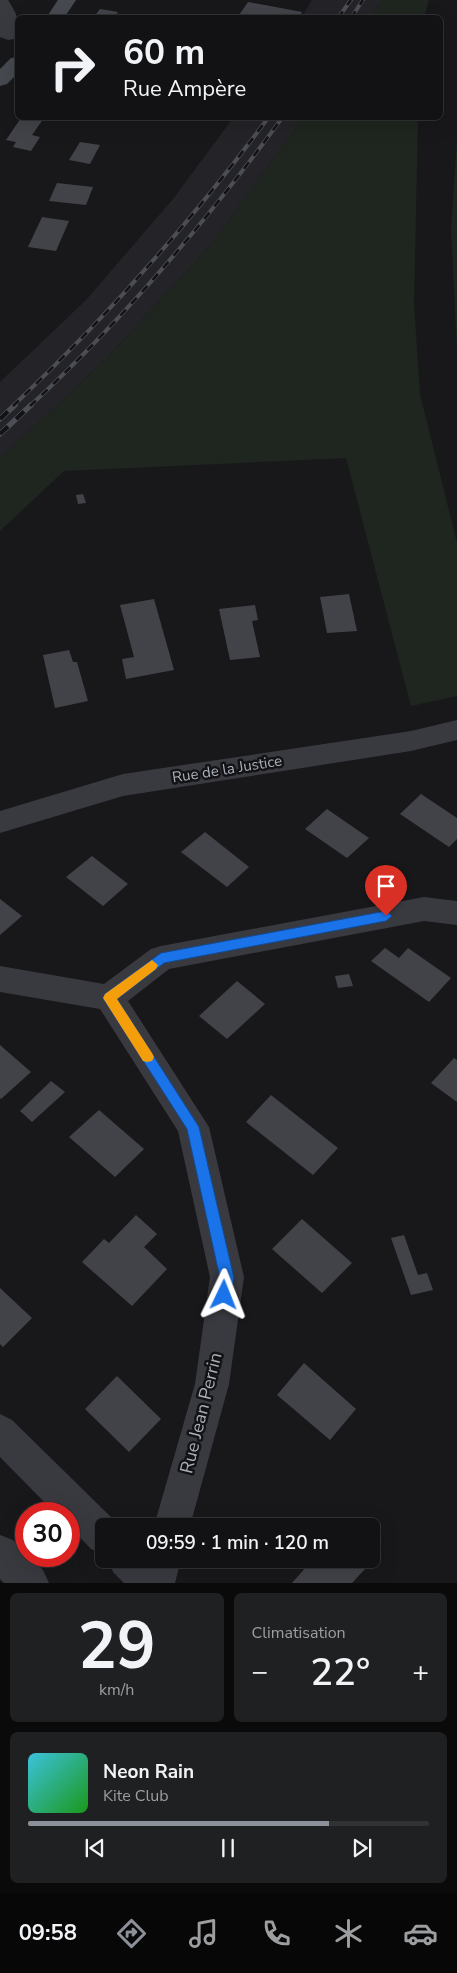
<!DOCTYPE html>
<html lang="fr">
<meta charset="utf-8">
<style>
:root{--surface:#121214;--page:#1f2022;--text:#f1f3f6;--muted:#9c9ea0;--line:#313234;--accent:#8c9099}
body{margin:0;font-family:"Nunito Sans",sans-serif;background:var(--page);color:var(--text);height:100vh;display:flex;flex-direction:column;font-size:19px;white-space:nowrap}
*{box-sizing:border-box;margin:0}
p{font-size:16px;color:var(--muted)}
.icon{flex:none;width:28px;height:28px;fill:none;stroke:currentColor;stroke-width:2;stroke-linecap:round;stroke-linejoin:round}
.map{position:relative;height:1583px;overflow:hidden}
.details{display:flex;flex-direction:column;gap:10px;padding:10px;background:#0a0a0b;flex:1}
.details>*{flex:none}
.guide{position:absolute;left:15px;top:15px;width:428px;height:105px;border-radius:8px;box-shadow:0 5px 20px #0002,0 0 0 1px var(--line);background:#121214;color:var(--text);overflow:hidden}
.speed{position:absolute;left:15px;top:1502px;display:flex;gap:10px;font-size:25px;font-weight:700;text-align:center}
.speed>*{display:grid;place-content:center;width:65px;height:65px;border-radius:50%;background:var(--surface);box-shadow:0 5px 20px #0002,0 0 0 1px var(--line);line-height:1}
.speed .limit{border:8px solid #d22;background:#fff;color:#111}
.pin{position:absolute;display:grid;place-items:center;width:42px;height:42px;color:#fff;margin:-51px -21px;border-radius:50% 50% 50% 0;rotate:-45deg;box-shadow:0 0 5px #0007}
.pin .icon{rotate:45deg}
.me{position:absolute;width:55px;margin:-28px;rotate:2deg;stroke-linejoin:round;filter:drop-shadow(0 0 4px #0008)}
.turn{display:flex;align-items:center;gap:18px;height:105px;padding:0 25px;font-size:22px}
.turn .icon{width:65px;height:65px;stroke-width:2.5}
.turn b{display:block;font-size:35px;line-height:42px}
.big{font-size:38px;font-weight:600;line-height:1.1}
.details .card{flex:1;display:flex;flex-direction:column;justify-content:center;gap:8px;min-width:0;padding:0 18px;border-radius:8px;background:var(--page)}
.details .dial{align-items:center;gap:0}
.dial b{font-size:65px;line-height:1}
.song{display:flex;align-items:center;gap:15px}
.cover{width:60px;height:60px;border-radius:8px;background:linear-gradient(135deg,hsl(190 70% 55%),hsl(120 70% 35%))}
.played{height:5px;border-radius:2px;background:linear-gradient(90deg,var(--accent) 75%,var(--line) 75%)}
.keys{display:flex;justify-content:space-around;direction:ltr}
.heat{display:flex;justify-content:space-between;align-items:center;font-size:28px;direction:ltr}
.details .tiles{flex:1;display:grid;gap:10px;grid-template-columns:1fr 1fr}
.card:last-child{grid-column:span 2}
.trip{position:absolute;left:95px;top:1518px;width:285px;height:50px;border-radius:8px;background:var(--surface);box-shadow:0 5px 20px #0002,0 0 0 1px var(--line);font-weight:600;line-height:50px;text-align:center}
.menu{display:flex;height:80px;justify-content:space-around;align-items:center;background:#070708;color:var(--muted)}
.menu .icon{width:35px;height:35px}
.menu .active{color:var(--accent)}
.menu b{font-size:22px;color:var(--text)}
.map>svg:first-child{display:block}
.built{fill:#242428}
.green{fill:#1e261f}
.building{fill:#424348}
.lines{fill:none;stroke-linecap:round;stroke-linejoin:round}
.street{fill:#393a40;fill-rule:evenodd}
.secondary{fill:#474950;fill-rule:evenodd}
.rail-far1-casing{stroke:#4c4e55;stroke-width:4}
.rail-casing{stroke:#4c4e55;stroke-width:5.5}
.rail-far1{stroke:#131316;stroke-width:2.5;stroke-dasharray:8;stroke-linecap:butt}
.rail{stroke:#131316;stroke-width:4;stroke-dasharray:11;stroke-linecap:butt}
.route{fill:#1a73e8;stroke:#114b97}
.slow{fill:#f59e0b}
.labels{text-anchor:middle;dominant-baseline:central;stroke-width:5;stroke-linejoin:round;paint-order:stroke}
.street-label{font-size:15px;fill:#abafba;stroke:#131316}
.near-street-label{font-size:18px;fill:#abafba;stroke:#131316}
</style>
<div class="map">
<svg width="457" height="1583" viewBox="0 0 457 1583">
<rect width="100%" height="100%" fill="#18181b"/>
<g class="built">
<path d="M312 0H382L371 17 301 18Z"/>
<path d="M233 118H303L210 246 106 359 0 459V382L86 300 173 199Z"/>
</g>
<g class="green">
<path d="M382 0H429L424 17H371Z"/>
<path d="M303 118H418L414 305 420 394 457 543V696L411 706 346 458 64 471 0 531V459L106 359 210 246Z"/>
<path d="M457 141V350L451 228Z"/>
</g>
<g class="building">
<path d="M248 2 302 12 299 18H237Z"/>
<path d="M100 9 118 12 113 18H93Z"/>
<path d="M21 118H44L32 135 40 137 31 151 13 147 16 142 6 140Z"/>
<path d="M80 142 100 145 90 164 69 160Z"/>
<path d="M57 183 93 187 86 205 49 201Z"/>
<path d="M42 217 69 221 56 251 28 247Z"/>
<path d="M83 494 86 503 78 504 76 495Z"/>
<path d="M349 594 357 631 327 633 320 597Z"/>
<path d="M154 599 174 670 126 679 122 659 134 657 120 605Z"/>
<path d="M255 605 258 620 252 621 260 657 230 660 219 609Z"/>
<path d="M69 650 73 662H77L88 701 55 708 43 655Z"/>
<path d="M421 794 457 818V839L449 847 400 814Z"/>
<path d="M327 809 369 838 347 858 305 829Z"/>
<path d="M205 832 249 867 227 887 181 852Z"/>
<path d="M92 856 128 884 103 906 66 877Z"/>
<path d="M0 899 22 916 0 935Z"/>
<path d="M385 948 399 958 408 948 451 978 429 1002 371 961Z"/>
<path d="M349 974 353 986 338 988 335 976Z"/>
<path d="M237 981 265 1004 227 1039 199 1016Z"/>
<path d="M0 1045 31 1072 1 1099 0 1098Z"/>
<path d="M454 1058 457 1060V1102L431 1083Z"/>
<path d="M51 1081 65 1092 32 1122 20 1111Z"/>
<path d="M271 1095 338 1148 313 1175 246 1122Z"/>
<path d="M99 1110 144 1149 115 1177 69 1137Z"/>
<path d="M136 1215 157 1234 144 1247 167 1269 132 1306 82 1262 104 1239 109 1243Z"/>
<path d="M302 1219 352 1263 322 1293 272 1249Z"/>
<path d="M404 1235 418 1275 427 1273 433 1290 411 1295 391 1238Z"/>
<path d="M0 1288 32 1318 3 1347 0 1344Z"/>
<path d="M304 1363 356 1409 330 1440 277 1395Z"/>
<path d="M117 1376 161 1419 129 1452 85 1409Z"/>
<path d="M313 1559H355L365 1569 352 1583H292Z"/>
</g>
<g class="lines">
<g class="street">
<path d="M0 0H8C15 11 24 25 14 39L8 40 0 37Z"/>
<path d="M457 720V740L411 751 123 796 0 833V811L123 774 411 731Z"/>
<path d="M424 897 457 901V925L424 921 169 969 128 1001 209 1127 244 1277 229 1384 190 1526H154L195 1384 210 1277 178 1131 100 1009 0 992V966L104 984 151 949 161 946Z"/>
<path d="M0 1414 12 1420 117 1523 118 1526H104V1554L91 1549 69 1526V1514H56L0 1457Z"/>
<path d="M0 1535 13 1540 26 1553V1556H29L43 1570 49 1583H4L0 1579Z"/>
<path d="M108 1559H181L175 1583H124L113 1572Z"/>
</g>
<g class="secondary">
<path d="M58 0H76L64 18H46Z"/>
<path d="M18 57V73L7 84 0 86V69L11 58Z"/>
</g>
<g class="rail-far1-casing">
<g id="rail-far1">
<path d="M338 18 351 0"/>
<path d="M351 18 363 0"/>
<path d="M13 406C107 317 191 222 268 118"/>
<path d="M30 406C124 319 206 222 282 118"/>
</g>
</g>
<g class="rail-casing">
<g id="rail">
<path d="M0 419 15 405"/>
<path d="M0 434 31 405"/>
</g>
</g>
<use href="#rail-far1" class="rail-far1"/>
<use href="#rail" class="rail"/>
</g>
<path class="route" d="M386 911 392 916 386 921 164 963 117 999 199 1127 234 1278 229 1300 224 1302 220 1300 218 1295 220 1278 187 1129 103 998 105 994 161 953Z"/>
<path class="slow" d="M152 960 158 965 156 969 117 999 152 1053 154 1057 152 1061 147 1062 143 1061 103 998 105 994Z"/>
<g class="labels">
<g class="street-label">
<text transform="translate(227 769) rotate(-9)">Rue de la Justice</text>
</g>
<g class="near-street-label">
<text transform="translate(201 1413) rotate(-76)">Rue Jean Perrin</text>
</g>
</g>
</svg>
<div class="speed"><div class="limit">30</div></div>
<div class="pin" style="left:386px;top:916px;background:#d93025"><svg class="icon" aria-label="arrive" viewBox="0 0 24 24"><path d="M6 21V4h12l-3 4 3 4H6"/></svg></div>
<svg class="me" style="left:224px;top:1295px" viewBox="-20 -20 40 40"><path d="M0-17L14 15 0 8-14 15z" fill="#1a73e8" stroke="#fff" stroke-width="4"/></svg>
<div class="trip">09:59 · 1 min · 120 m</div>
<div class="guide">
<div class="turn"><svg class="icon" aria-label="right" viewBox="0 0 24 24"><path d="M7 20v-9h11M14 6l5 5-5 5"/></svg><div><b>60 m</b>Rue Ampère</div></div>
</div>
</div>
<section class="details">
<div class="tiles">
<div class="card dial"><b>29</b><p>km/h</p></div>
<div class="card"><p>Climatisation</p>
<div class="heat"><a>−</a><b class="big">22°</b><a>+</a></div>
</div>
<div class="card">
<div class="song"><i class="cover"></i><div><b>Neon Rain</b><p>Kite Club</p></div></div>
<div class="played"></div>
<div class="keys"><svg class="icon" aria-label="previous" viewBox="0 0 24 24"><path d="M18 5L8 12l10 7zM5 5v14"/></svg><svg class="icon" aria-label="pause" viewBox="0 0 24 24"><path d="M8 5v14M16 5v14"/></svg><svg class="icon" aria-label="next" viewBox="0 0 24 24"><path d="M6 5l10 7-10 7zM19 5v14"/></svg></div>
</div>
</div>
</section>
<nav class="menu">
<b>09:58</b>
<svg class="icon active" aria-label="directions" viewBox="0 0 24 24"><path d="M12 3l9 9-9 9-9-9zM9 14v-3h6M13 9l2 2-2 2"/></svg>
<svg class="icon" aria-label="music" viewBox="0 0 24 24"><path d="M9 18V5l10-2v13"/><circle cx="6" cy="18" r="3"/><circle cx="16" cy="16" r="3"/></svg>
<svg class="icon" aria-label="phone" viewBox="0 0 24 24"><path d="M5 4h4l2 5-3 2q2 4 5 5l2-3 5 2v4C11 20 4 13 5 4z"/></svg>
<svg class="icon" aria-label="climate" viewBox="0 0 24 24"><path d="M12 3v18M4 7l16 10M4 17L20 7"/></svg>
<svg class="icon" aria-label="car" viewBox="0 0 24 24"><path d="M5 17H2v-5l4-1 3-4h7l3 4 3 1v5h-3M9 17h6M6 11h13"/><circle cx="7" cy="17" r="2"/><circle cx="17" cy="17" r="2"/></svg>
</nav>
